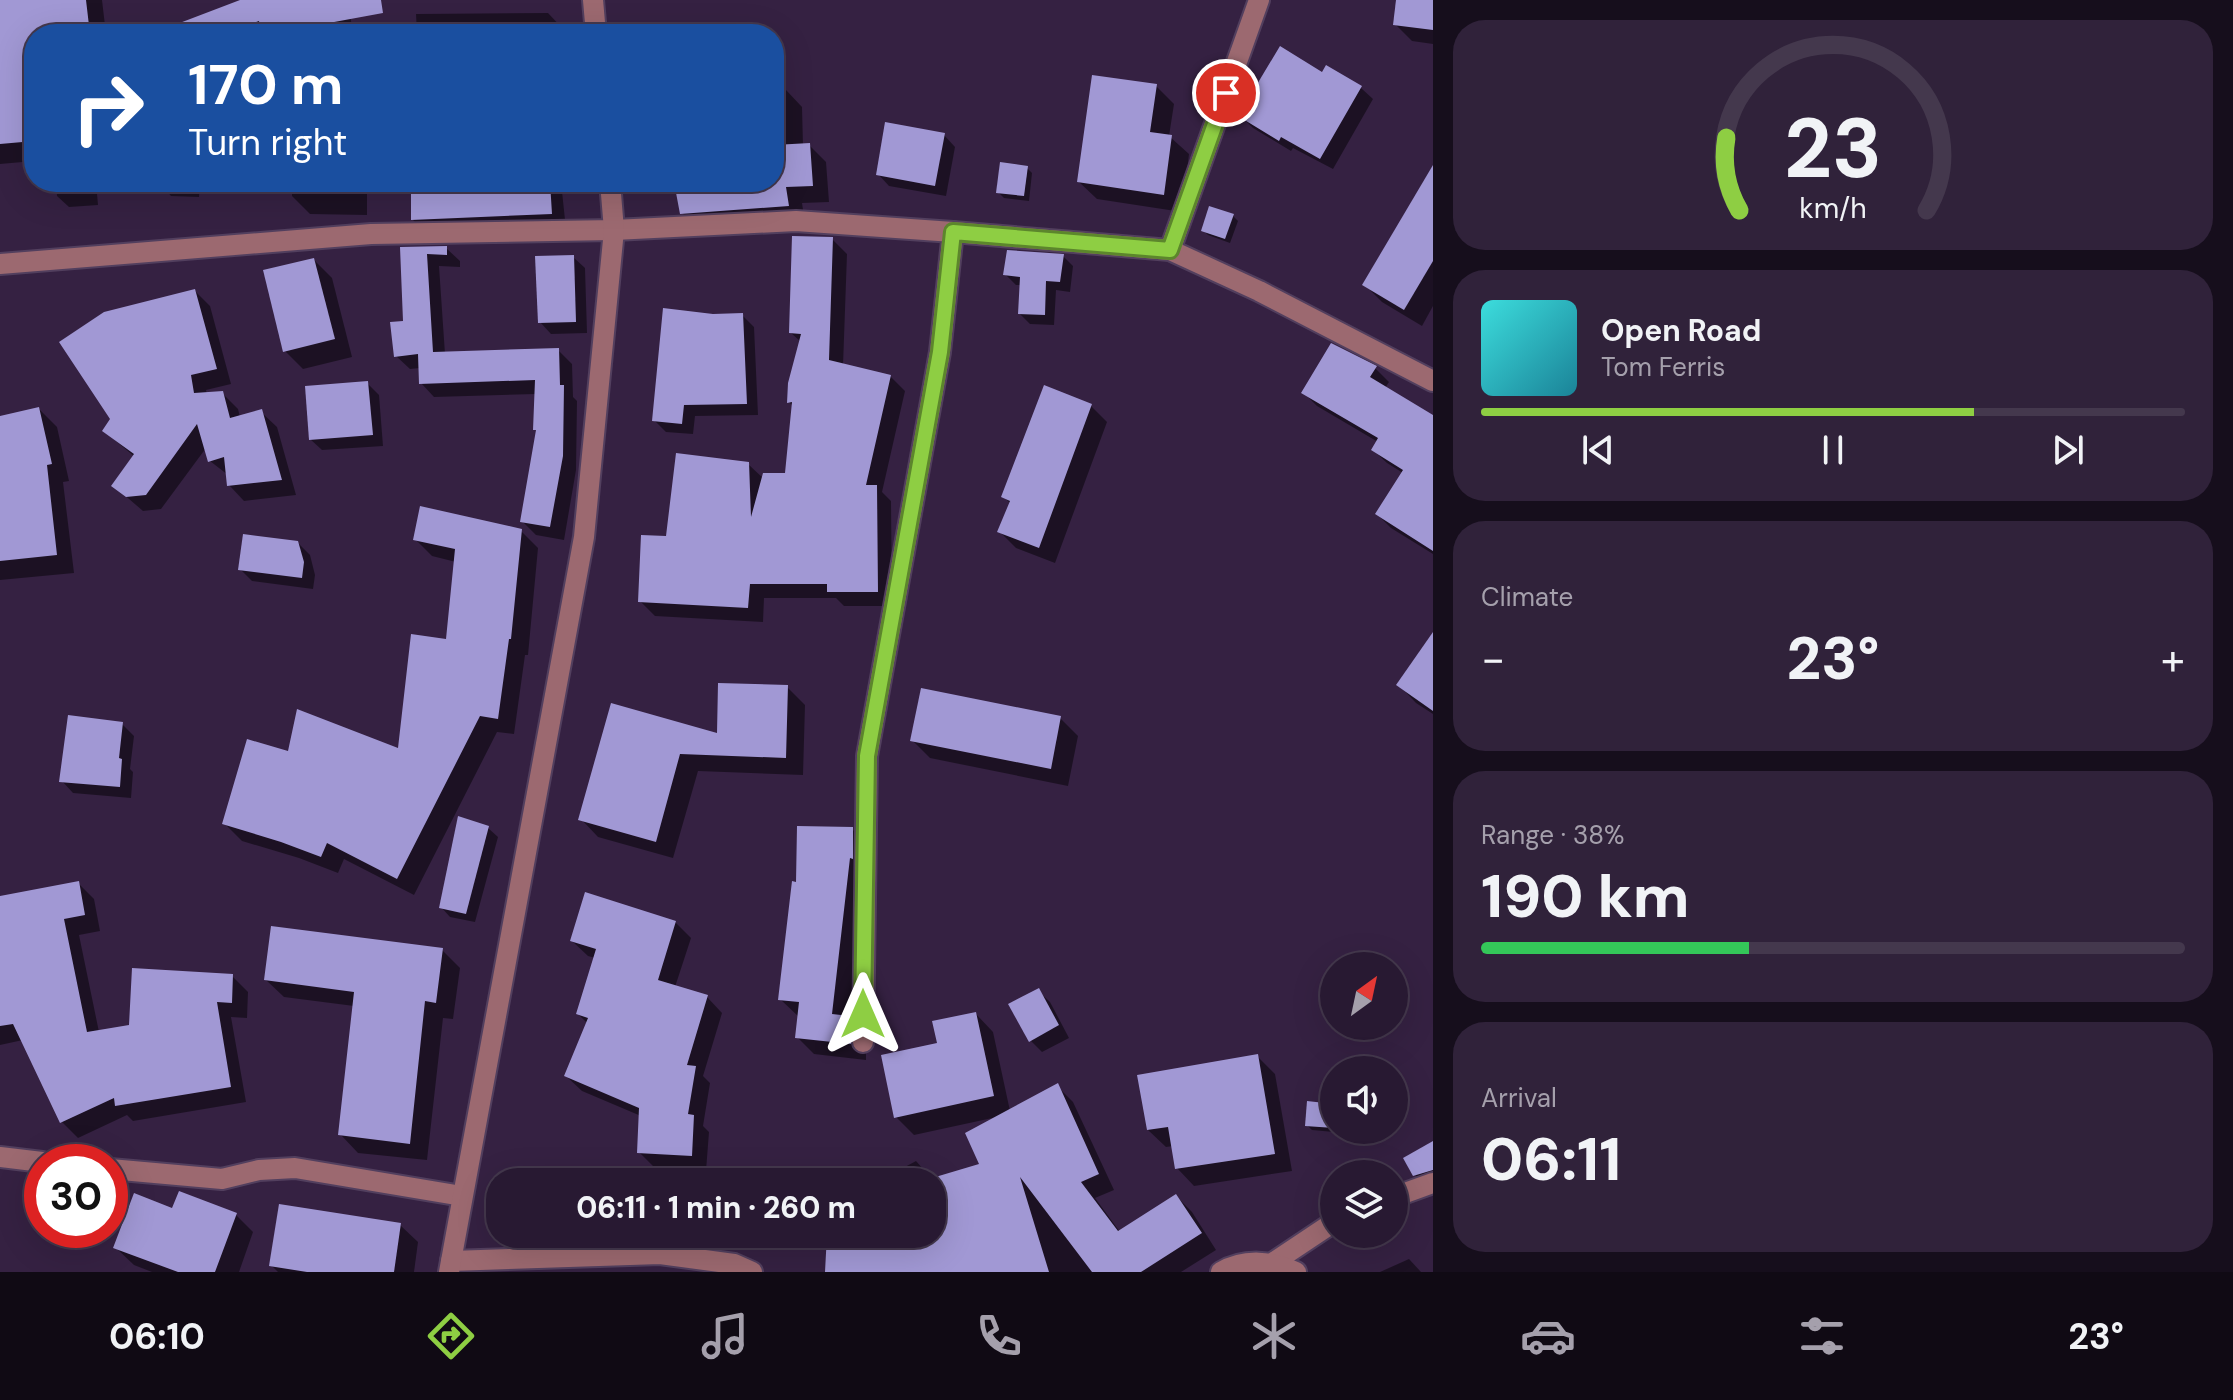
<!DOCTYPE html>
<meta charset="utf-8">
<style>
:root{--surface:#281932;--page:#30223a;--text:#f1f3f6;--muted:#a5a0ac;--line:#44384d;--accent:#8ece43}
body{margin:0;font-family:"DM Sans",sans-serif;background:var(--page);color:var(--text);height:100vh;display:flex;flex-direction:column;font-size:30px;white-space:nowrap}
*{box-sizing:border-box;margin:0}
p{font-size:26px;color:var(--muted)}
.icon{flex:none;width:44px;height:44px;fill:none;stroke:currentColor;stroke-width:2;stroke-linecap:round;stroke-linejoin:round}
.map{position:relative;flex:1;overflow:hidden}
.side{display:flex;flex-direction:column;gap:20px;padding:20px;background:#160e1c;width:800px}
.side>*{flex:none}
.hud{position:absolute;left:24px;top:24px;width:760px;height:168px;border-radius:32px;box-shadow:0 8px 32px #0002,0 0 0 2px var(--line);background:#1a4fa0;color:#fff;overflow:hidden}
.needle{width:52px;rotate:33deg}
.tools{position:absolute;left:1320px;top:952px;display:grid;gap:16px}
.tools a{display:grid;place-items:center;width:88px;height:88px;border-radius:50%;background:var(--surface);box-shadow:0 8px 32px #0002,0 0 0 2px var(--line);font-size:40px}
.speed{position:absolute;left:24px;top:1144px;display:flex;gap:16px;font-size:40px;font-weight:700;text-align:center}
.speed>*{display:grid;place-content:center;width:104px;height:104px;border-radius:50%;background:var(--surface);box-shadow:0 8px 32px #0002,0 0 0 2px var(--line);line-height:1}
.speed .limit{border:12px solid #d22;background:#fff;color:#111}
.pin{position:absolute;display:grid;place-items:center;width:68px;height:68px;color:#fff;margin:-34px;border:4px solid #fff;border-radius:50%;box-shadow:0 2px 8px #0007}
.me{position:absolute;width:88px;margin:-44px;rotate:0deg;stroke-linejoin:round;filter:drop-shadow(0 0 6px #0008)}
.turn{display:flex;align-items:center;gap:28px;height:168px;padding:0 32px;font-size:36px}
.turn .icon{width:104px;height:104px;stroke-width:2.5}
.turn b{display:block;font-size:56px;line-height:68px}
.big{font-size:60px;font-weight:800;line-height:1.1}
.side .widget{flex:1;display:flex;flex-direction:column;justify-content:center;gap:12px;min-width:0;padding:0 28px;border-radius:32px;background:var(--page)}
.side .dial{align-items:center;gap:0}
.dial svg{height:208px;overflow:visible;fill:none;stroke:var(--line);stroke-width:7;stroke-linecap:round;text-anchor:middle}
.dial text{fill:var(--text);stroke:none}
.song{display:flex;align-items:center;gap:24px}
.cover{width:96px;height:96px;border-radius:12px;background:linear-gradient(135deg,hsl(180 70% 55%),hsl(190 70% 35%))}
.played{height:8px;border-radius:4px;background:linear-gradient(90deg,var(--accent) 70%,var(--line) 70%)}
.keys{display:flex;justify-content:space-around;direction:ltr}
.heat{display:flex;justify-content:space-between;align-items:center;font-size:44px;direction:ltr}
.charge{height:12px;border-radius:6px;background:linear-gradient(90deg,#34c759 38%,var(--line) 0)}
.trip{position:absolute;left:486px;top:1168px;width:460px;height:80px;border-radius:32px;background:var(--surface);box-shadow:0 8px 32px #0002,0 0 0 2px var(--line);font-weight:800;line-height:80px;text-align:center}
.tab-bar{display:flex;height:128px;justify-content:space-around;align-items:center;background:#100a14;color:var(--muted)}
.tab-bar .icon{width:56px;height:56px}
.tab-bar .selected{color:var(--accent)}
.tab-bar b{font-size:36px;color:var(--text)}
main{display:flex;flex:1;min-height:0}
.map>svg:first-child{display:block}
.shadow{fill:#0007}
.building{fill:#a198d4}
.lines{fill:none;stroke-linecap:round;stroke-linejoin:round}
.minor-casing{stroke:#523f5e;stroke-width:24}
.minor{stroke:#9c6970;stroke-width:20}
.route-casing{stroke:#5c862c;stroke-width:20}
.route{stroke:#8ece43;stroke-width:14}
</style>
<main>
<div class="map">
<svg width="1433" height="1272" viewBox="0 0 1433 1272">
<rect width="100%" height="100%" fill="#352142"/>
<g class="shadow">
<path d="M0 0H102L106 34H34V161L0 164Z"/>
<path d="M253 0H347L353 31 336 34H156L238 3Z"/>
<path d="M1398 0H1433V44L1412 41 1395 24Z"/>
<path d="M548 13 564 30V34H417L416 14Z"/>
<path d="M1323 75 1361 88 1373 99 1333 169 1293 148 1291 151 1253 128 1241 116Z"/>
<path d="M1156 86 1174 104 1169 136 1189 154 1182 212 1097 199 1079 182Z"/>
<path d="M774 90H786L802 107 803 146 809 145 826 162 829 202 802 203 805 223 699 230 682 213 676 182H774Z"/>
<path d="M944 135 955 147 946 196 889 186 878 174Z"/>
<path d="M1027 168 1032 173 1029 201 1004 198 998 192Z"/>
<path d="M1433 169V306L1422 326 1382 302 1365 285Z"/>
<path d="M56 182H96L98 205 69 207 57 196Z"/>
<path d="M159 182H200L199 197 171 196Z"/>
<path d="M292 182H367V215L310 214 292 196Z"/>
<path d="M413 182H561L566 229 428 235 413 220Z"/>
<path d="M1233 216 1238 221 1230 243 1208 235 1203 230Z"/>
<path d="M832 239 847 254 843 366 890 376 905 391 882 492 891 501 892 606H844L836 598H764L763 622 655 616 640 601 668 538 748 464 764 479 787 475 793 406 789 402 801 342 791 333Z"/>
<path d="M402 248H446L460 261V267L439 266 445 354 558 350 572 364 573 397 577 401 576 470 564 540 536 535 522 521 538 432 535 429 536 394 434 397 421 383 420 368 410 369 396 356 405 323Z"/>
<path d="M1063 256 1073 266 1070 292 1056 290 1054 325 1030 324 1020 314 1021 285H1016L1005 274Z"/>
<path d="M573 257 585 268 587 333 551 334 540 322Z"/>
<path d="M314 260 332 278 352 357 303 369 285 351Z"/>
<path d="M195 291 210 306 231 384 206 390 207 394 222 393 238 409 240 417 261 412 277 427 296 495 244 501 229 485 228 475 210 461 206 448 161 509 143 511 114 486 135 457 104 431Z"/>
<path d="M742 315 754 327 758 415 695 416 693 434 666 432 654 420 713 316Z"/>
<path d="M1375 368 1389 382 1385 388 1433 418V554L1391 528 1377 514 1403 473 1387 463 1373 450 1378 442 1317 406 1304 393Z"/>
<path d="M367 383 379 395 383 446 322 450 310 439Z"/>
<path d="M1091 406 1107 422 1055 563 1016 548 1000 532 1011 504 1003 496Z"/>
<path d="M39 409 57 427 69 481 63 482 74 573 0 580V418Z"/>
<path d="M521 531 538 548 528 655H525L514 734 497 732 414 895 344 859 338 873 299 858 242 841 225 824 290 754 400 751 447 641 456 562 432 556 415 539Z"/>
<path d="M298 543 310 555 315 575 313 589 252 581 241 570Z"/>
<path d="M1433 635V714L1416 703 1399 685Z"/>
<path d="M787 687 805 705 803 775 698 771 673 858 598 837 581 819 612 706 718 736Z"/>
<path d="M1060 718 1078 736 1068 786 930 758 912 740Z"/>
<path d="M122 724 134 736 130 769 133 772 131 798 73 793 62 781Z"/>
<path d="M488 828 498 837 475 922 450 917 441 907Z"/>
<path d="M852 829 869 846 850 1018 866 1035V1060L814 1054 797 1037 799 1017 781 1000 798 884Z"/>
<path d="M78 883 94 899 100 931 79 935 99 1032 131 1027 232 976 248 992 247 1018 231 1017 246 1102 133 1121 127 1115 78 1138 62 1122 23 1040 0 1045V898Z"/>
<path d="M675 922 691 938 675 987 707 997 722 1013 703 1076 710 1083 703 1126 709 1132 706 1171 654 1167 639 1152 641 1116 582 1091 566 1076 588 1024 578 1014 595 958 588 956 572 941Z"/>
<path d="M442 950 460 968 453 1019 443 1018 427 1160 358 1153 341 1135 354 1006 284 997 266 980Z"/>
<path d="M1038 991 1050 1002 1069 1038 1042 1052 1031 1041Z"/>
<path d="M976 1014 993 1032 1010 1111 1057 1086 1073 1102 1114 1190 1095 1198 1120 1232 1176 1196 1192 1212 1216 1250 1181 1272H827L829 1234H932V1182L879 1181 916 1161 933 1180 982 1166 997 1117 914 1135 896 1117 939 1045Z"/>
<path d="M1257 1056 1275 1074 1292 1171 1194 1186 1177 1168 1173 1146 1166 1147 1148 1130Z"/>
<path d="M1334 1106V1130H1346L1345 1133 1312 1130 1307 1125Z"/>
<path d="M1433 1143V1185L1427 1187 1415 1175Z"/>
<path d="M174 1210 236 1215 253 1232 239 1272H152L134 1265 116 1248Z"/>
<path d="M400 1225 418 1242 414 1272H278L271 1265Z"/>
<path d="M1409 1259 1421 1272H1380Z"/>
</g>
<g class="building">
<path d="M0 0H86L90 34H34V81H30L34 141 0 144Z"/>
<path d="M240 0H381L383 13 269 34H261L259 21 224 34H157L156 32Z"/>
<path d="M1396 0H1433V30L1393 25Z"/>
<path d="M1280 46 1322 72 1326 65 1362 86 1320 159 1281 137 1279 141 1238 116Z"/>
<path d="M1092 75 1157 84 1150 132 1172 135 1164 195 1077 182Z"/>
<path d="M885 122 945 133 935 186 876 175Z"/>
<path d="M810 143 813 186 786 187 789 206 680 214 674 182H774V145Z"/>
<path d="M1000 162 1028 166 1024 196 996 193Z"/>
<path d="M1433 165V261L1404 310 1362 285Z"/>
<path d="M411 182H550L552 214 411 220Z"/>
<path d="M1209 206 1234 214 1225 239 1201 231Z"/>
<path d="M792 236 833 237 829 360 891 375 866 485H877L878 592H827V584H750L748 608 638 602 641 535 666 536 676 453 749 462 751 517 763 473H785L792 402 787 403 788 383 801 334 789 333Z"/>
<path d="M447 246V255L427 254 433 352 559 348 560 385H564L563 456 550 527 520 522 536 430H533L535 380 419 384 418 354 394 357 390 322 403 321 400 247Z"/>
<path d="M1007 250 1064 254 1060 282 1046 281 1045 315 1018 314 1020 277 1003 275Z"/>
<path d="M574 255 576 322 538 323 535 256Z"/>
<path d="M314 258 335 339 283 352 263 270Z"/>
<path d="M195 289 217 369 191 375 194 393 223 391 230 418 262 409 282 480 227 486 224 457 208 462 197 424 146 495 126 497 111 486 134 454 102 431 110 419 59 342 104 312Z"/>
<path d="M663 308 713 314 743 313 747 404 684 405 682 424 652 421Z"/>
<path d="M1331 343 1377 366 1370 377 1433 415V551L1375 514 1403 470 1371 450 1378 438 1301 393Z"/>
<path d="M368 381 373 435 309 440 305 386Z"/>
<path d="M1044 385 1092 404 1039 548 997 532 1010 501 1001 497Z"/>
<path d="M39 407 52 464 47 465 57 555 0 561V416Z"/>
<path d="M420 506 522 529 511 639H509L498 719 480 716 397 879 327 843 321 857 281 842 222 824 247 739 288 751 297 709 398 748 411 634 446 639 455 549 413 540Z"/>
<path d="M243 534 298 541 304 562 302 578 238 570Z"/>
<path d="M1433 632V711L1396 685Z"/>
<path d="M718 683 788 685 786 758 680 754 656 842 578 820 611 703 717 733Z"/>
<path d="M921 688 1061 716 1051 769 910 741Z"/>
<path d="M68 715 123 722 119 758 122 759 120 787 59 782Z"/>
<path d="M458 816 489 826 466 914 439 908Z"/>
<path d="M797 826 853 827V859L850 858 832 1014 850 1016 851 1044 795 1038 799 1002 778 1000 792 881 796 882Z"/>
<path d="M79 881 85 915 64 919 87 1032 129 1025 132 968 233 974 232 1003 217 1002 231 1087 115 1106 114 1098 60 1123 13 1024 0 1026V896Z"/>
<path d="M585 892 676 921 658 980 708 995 687 1065 696 1066 688 1114 694 1115 692 1156 637 1153 639 1108 564 1076 588 1018 576 1014 596 949 570 941Z"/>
<path d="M271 926 443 948 436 1003 425 1001 410 1144 338 1135 354 992 264 980Z"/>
<path d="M1039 988 1059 1025 1029 1042 1008 1004Z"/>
<path d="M976 1012 994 1096 894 1118 881 1055 937 1043 932 1021Z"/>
<path d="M1258 1054 1275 1154 1175 1169 1168 1127 1147 1130 1137 1075Z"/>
<path d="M1058 1083 1099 1174 1081 1182 1118 1231 1176 1194 1202 1233 1141 1272H1092L1020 1177 1049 1272H825L827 1234H932V1178L979 1164 965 1133Z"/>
<path d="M1307 1101 1334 1104V1128L1305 1126Z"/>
<path d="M1433 1141V1170L1413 1176 1403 1158Z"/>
<path d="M179 1191 237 1213 215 1272H178L113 1248 134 1193 172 1208Z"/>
<path d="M279 1204 401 1223 394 1272H307L269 1266Z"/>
</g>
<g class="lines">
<g class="minor-casing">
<g id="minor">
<path d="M593 0 596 34"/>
<path d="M1170 250 1259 0"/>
<path d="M0 264 371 234 614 230 796 221 953 232 1170 250 1259 291 1433 381"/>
<path d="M863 1042 867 756 940 352 953 232"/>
<path d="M0 1157 42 1162"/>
<path d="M110 1169 222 1179 259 1170 295 1168 462 1196"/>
<path d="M1394 1197 1433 1183"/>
<path d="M451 1261 660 1254 734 1264 752 1272"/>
<path d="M1274 1262 1334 1222"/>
<path d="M449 1272 584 537 614 230 610 182"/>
<path d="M1221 1272C1245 1258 1272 1261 1296 1272"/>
</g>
</g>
<use href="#minor" class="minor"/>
</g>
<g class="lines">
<g class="route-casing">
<path id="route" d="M863 1014 867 756 940 352 953 232 1170 250 1226 93"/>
</g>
<use href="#route" class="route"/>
</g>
</svg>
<div class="tools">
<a><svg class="needle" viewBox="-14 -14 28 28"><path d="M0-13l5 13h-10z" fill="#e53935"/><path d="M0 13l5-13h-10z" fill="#a5a0ac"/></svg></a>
<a><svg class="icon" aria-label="sound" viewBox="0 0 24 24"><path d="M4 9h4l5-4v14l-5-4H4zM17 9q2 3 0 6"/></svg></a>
<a><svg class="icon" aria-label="layers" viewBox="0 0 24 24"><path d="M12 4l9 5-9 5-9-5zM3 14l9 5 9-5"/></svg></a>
</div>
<div class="speed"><div class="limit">30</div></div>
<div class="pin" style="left:1226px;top:93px;background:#d93025"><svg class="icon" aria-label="arrive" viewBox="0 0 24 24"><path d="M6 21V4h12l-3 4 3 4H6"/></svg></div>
<svg class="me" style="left:863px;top:1014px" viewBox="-20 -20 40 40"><path d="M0-17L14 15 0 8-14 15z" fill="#8ece43" stroke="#fff" stroke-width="4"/></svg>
<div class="trip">06:11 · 1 min · 260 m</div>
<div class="hud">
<div class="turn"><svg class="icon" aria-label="right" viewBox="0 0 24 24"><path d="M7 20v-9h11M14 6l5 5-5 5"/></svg><div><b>170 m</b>Turn right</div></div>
</div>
</div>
<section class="side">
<div class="widget dial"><svg viewBox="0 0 100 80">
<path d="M14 69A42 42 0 1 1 86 69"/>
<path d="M14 69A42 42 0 0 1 9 41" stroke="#8ece43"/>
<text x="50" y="56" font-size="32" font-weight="700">23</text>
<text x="50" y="72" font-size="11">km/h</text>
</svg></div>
<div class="widget">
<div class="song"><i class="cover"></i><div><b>Open Road</b><p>Tom Ferris</p></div></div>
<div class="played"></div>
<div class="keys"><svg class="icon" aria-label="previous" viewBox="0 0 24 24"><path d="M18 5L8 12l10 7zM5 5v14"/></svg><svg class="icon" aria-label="pause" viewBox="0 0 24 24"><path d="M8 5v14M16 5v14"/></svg><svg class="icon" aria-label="next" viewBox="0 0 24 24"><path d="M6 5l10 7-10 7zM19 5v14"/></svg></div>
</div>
<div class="widget"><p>Climate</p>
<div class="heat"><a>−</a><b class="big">23°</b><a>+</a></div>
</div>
<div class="widget"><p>Range · 38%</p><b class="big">190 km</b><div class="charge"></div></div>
<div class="widget"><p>Arrival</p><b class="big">06:11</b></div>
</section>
</main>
<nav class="tab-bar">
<b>06:10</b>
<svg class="icon selected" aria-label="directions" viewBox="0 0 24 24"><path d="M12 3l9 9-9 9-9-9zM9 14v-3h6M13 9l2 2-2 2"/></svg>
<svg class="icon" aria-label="music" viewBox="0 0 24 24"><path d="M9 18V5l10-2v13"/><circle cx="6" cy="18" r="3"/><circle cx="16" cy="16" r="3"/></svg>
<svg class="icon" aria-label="phone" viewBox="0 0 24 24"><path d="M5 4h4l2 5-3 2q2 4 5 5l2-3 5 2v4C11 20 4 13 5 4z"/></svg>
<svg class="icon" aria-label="climate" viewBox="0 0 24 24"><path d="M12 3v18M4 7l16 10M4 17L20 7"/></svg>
<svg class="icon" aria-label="car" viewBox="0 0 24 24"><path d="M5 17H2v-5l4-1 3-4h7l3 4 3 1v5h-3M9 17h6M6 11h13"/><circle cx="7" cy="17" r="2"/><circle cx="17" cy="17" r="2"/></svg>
<svg class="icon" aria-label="filters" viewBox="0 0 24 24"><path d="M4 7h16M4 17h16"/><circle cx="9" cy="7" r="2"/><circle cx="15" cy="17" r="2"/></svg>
<b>23°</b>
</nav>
